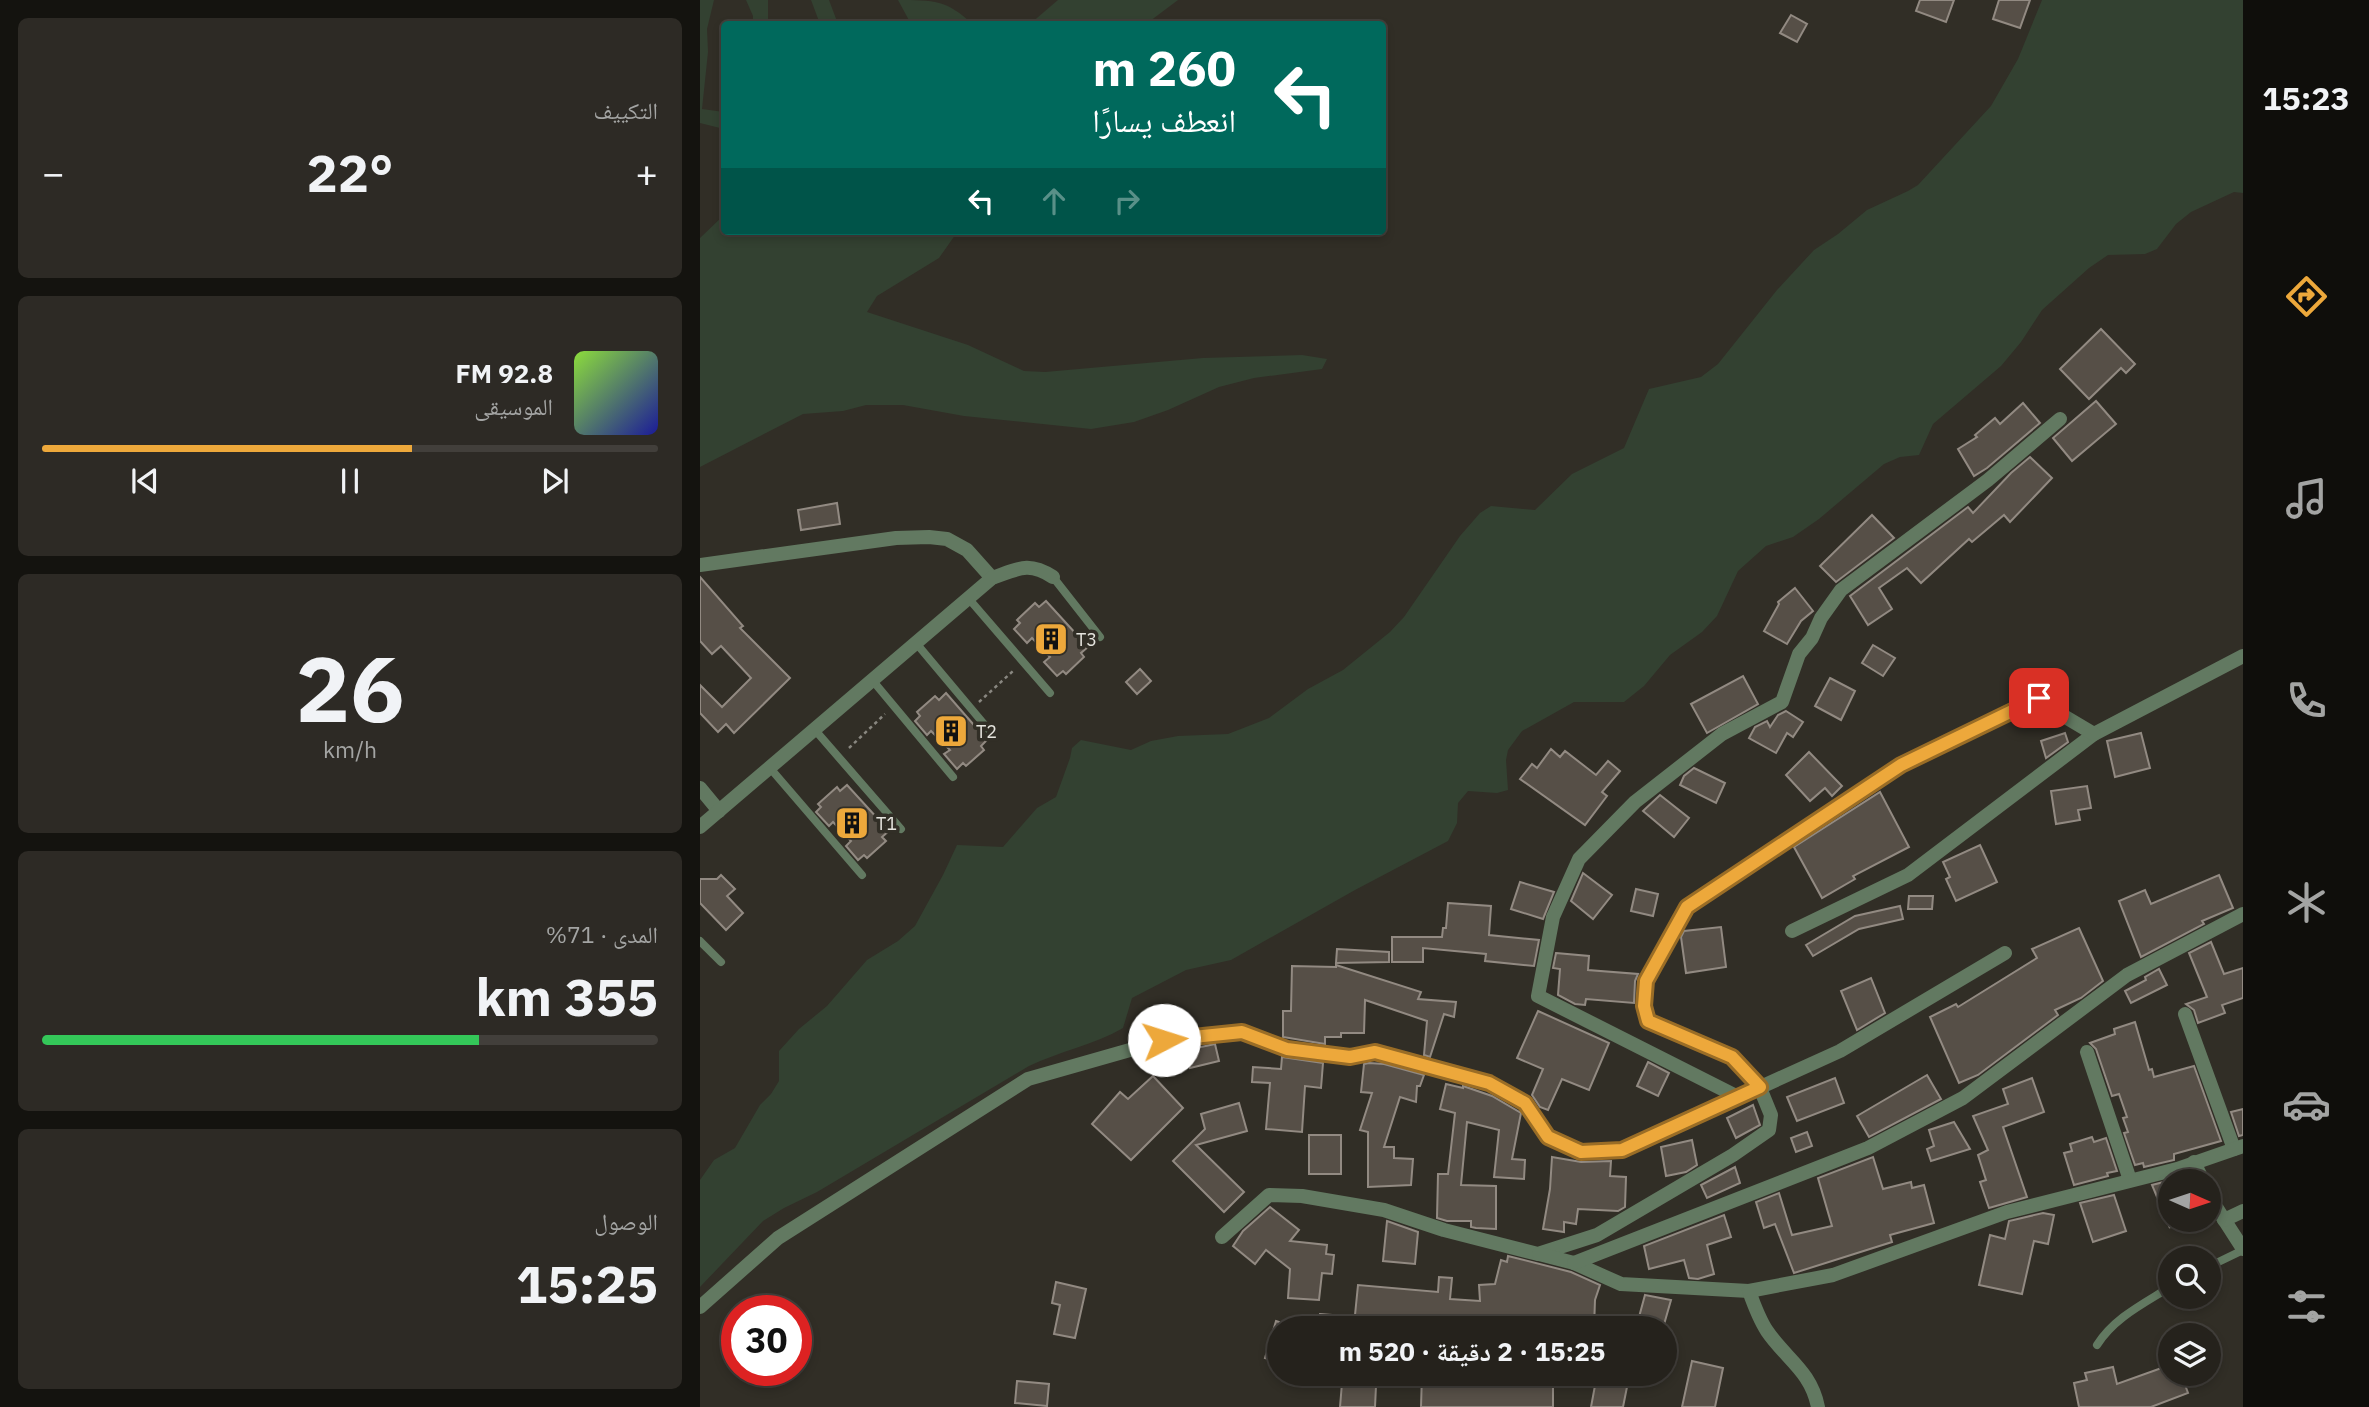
<!DOCTYPE html>
<html lang="ar">
<meta charset="utf-8">
<style>
:root{--surface:#25221c;--page:#2d2a25;--text:#f1f3f6;--muted:#a3a4a3;--line:#423f3b;--accent:#eda83b}
body{margin:0;font-family:"IBM Plex Sans","Noto Naskh Arabic",sans-serif;background:var(--page);color:var(--text);direction:rtl;height:100vh;display:flex;flex-direction:column;font-size:26px;white-space:nowrap}
*{box-sizing:border-box;margin:0}
p{font-size:23px;color:var(--muted)}
.icon{flex:none;width:38px;height:38px;fill:none;stroke:currentColor;stroke-width:2;stroke-linecap:round;stroke-linejoin:round}
.map{position:relative;flex:1;overflow:hidden;direction:ltr}
.sheet{display:flex;flex-direction:column;gap:18px;padding:18px;background:#14130f;width:700px}
.sheet>*{flex:none}
.guide{position:absolute;left:21px;top:21px;width:665px;height:214px;border-radius:7px;box-shadow:0 4px 10px #0003,0 0 0 2px var(--line);direction:rtl;background:#00695c;color:#fff;overflow:hidden}
.needle{width:46px;rotate:93deg}
.tools{position:absolute;left:1458px;top:1169px;display:grid;gap:14px}
.tools a{display:grid;place-items:center;width:63px;height:63px;border-radius:50%;background:var(--surface);box-shadow:0 4px 10px #0003,0 0 0 2px var(--line);font-size:35px}
.speed{position:absolute;left:21px;top:1295px;display:flex;gap:14px;font-size:35px;font-weight:700;text-align:center}
.speed>*{display:grid;place-content:center;width:91px;height:91px;border-radius:50%;background:var(--surface);box-shadow:0 4px 10px #0003,0 0 0 2px var(--line);line-height:1}
.speed .limit{border:10px solid #d22;background:#fff;color:#111}
.pin{position:absolute;display:grid;place-items:center;width:60px;height:60px;color:#fff;margin:-30px;border-radius:14px;box-shadow:0 4px 10px #0006}
.me{position:absolute;width:77px;margin:-38px;rotate:85deg;stroke-linejoin:round;filter:drop-shadow(0 0 5px #0008)}
.turn{display:flex;align-items:center;gap:24px;height:147px;padding:0 35px;font-size:32px}
.turn .icon{width:91px;height:91px;stroke-width:2.5}
.turn b{display:block;font-size:49px;line-height:60px}
.lanes{display:flex;align-items:center;height:66px;padding:0 35px;background:#0003;justify-content:center;gap:35px;direction:ltr}
.lanes .off{opacity:.35}
.big{font-size:52px;font-weight:800;line-height:1.1}
.sheet .widget{flex:1;display:flex;flex-direction:column;justify-content:center;gap:10px;min-width:0;padding:0 24px;border-radius:10px;background:var(--page)}
.sheet .dial{align-items:center;gap:0}
.dial b{font-size:91px;line-height:1}
.song{display:flex;align-items:center;gap:21px}
.cover{width:84px;height:84px;border-radius:10px;background:linear-gradient(135deg,hsl(90 70% 55%),hsl(240 70% 35%))}
.played{height:7px;border-radius:4px;background:linear-gradient(90deg,var(--accent) 60%,var(--line) 60%)}
.keys{display:flex;justify-content:space-around;direction:ltr}
.heat{display:flex;justify-content:space-between;align-items:center;font-size:38px;direction:ltr}
.charge{height:10px;border-radius:5px;background:linear-gradient(90deg,#34c759 71%,var(--line) 0)}
.trip{position:absolute;left:567px;top:1316px;width:410px;height:70px;border-radius:35px;background:var(--surface);box-shadow:0 4px 10px #0003,0 0 0 2px var(--line);font-weight:800;line-height:70px;text-align:center;direction:rtl}
main{display:flex;flex:1;min-height:0}
.menu{display:flex;flex-direction:column;width:126px;justify-content:space-around;align-items:center;background:#0f0e0b;color:var(--muted)}
.menu .icon{width:49px;height:49px}
.menu .current{color:var(--accent)}
.menu b{font-size:32px;color:var(--text)}
.map>svg:first-child{display:block}
.green{fill:#334131}
.building{fill:#564f47;stroke:#928a82;stroke-width:2}
.lines{fill:none;stroke-linecap:round;stroke-linejoin:round}
.path{stroke:#898780;stroke-width:2.5;stroke-dasharray:3.5 3.5;stroke-linecap:butt}
.service{stroke:#627961;stroke-width:8}
.minor{stroke:#627961;stroke-width:14}
.route-casing{stroke:#9a6d26;stroke-width:18}
.route{stroke:#eda83b;stroke-width:12}
.labels{text-anchor:middle;dominant-baseline:central;stroke-width:7;stroke-linejoin:round;paint-order:stroke}
.poi-label{font-size:18px;fill:#e5e4de;stroke:#312e26;text-anchor:start}
</style>
<main>
<nav class="menu">
<b>15:23</b>
<svg class="icon current" aria-label="directions" viewBox="0 0 24 24"><path d="M12 3l9 9-9 9-9-9zM9 14v-3h6M13 9l2 2-2 2"/></svg>
<svg class="icon" aria-label="music" viewBox="0 0 24 24"><path d="M9 18V5l10-2v13"/><circle cx="6" cy="18" r="3"/><circle cx="16" cy="16" r="3"/></svg>
<svg class="icon" aria-label="phone" viewBox="0 0 24 24"><path d="M5 4h4l2 5-3 2q2 4 5 5l2-3 5 2v4C11 20 4 13 5 4z"/></svg>
<svg class="icon" aria-label="climate" viewBox="0 0 24 24"><path d="M12 3v18M4 7l16 10M4 17L20 7"/></svg>
<svg class="icon" aria-label="car" viewBox="0 0 24 24"><path d="M5 17H2v-5l4-1 3-4h7l3 4 3 1v5h-3M9 17h6M6 11h13"/><circle cx="7" cy="17" r="2"/><circle cx="17" cy="17" r="2"/></svg>
<svg class="icon" aria-label="filters" viewBox="0 0 24 24"><path d="M4 7h16M4 17h16"/><circle cx="9" cy="7" r="2"/><circle cx="15" cy="17" r="2"/></svg>
</nav>
<div class="map">
<svg width="1543" height="1407" viewBox="0 0 1543 1407">
<rect width="100%" height="100%" fill="#312e26"/>
<g class="green">
<path d="M0 0H14L7 29 8 52 2 109 24 112V129L0 123Z"/>
<path d="M46 0H68V24H53V16Z"/>
<path d="M111 0H129L138 24H120Z"/>
<path d="M198 0C234 0 247 0 272 24H211Z"/>
<path d="M358 0H478L446 24H330Z"/>
<path d="M1342 0H1543V193L1534 192 1491 212 1476 224 1457 249 1445 254 1408 255 1389 268 1342 310 1321 342 1301 366 1233 424 1219 455 1200 457 1184 464 1119 519 1093 537 1066 546 1038 571 1017 616 1002 632 970 655 944 686 924 702H874L822 731 808 750 806 760 808 790 797 793 768 791 758 803 757 823 748 841 655 890 531 960 486 970 432 998 423 1028C394 1045 360 1051 329 1066L117 1192 84 1208 63 1221 0 1287V1180L14 1160 35 1148 60 1105 71 1094 79 1081V1051L99 1029 127 1006 167 960 198 941 215 926 243 875 257 845 303 847 337 808 356 797 370 758 372 748 381 740 431 750 451 741 478 736 528 734 569 718 608 689 643 670 690 632 704 617 760 536 780 513 791 506 835 510 872 474 924 448 949 389 1001 377 1018 364 1077 290 1114 250 1138 234 1167 210 1208 191 1218 185 1291 106 1318 59Z"/>
<path d="M24 215V231H258L239 258 177 296 167 312 268 345 324 371 345 372 503 358 602 355 627 359 622 369 554 378 519 387 468 410 434 422 391 429 264 416 203 405H166L143 411 103 414 0 467V238Z"/>
</g>
<g class="building">
<path d="M1220 0H1254L1246 22 1216 11Z"/>
<path d="M1299 0H1330L1320 28 1293 19Z"/>
<path d="M1091 15 1107 24 1097 42 1080 33Z"/>
<path d="M1401 329 1435 364 1426 373 1421 368 1389 399 1360 369Z"/>
<path d="M1396 401 1416 424 1372 461 1353 438Z"/>
<path d="M1323 403 1340 423 1287 468 1274 476 1258 449 1277 437 1275 435 1295 418 1300 424Z"/>
<path d="M1330 457 1352 478 1310 522 1304 515 1272 542 1269 539 1221 583 1207 568 1179 588 1192 609 1168 625 1150 596 1268 507 1273 513 1311 473Z"/>
<path d="M137 503 140 524 101 530 98 510Z"/>
<path d="M1172 515 1194 538 1136 582 1120 566Z"/>
<path d="M0 577 43 626 40 628 90 678 34 733 26 724 18 732 0 713V685L22 707 51 678 21 646 12 654 0 641Z"/>
<path d="M1095 588 1113 611 1101 621 1087 644 1064 631 1079 604 1078 602Z"/>
<path d="M346 601 388 647 381 653 384 657 366 674 363 671 357 676 344 662 350 657 332 638 327 643 314 629 320 623 317 620 335 603 339 607Z"/>
<path d="M1173 645 1195 658 1183 676 1162 663Z"/>
<path d="M440 669 451 681 437 694 426 682Z"/>
<path d="M1043 676 1058 704 1007 733 991 704Z"/>
<path d="M1130 678 1155 691 1141 720 1115 706Z"/>
<path d="M246 693 287 740 281 746 284 750 266 766 263 763 257 769 244 754 250 750 231 731 227 735 215 721 220 716 217 712 235 696 239 700Z"/>
<path d="M1086 711 1103 722 1093 737 1087 733 1076 753 1049 738 1055 727 1067 721 1070 727 1078 715Z"/>
<path d="M1365 733 1368 742 1346 758 1341 741Z"/>
<path d="M1441 733 1450 768 1415 777 1407 741Z"/>
<path d="M851 749 860 757 865 751 896 775 908 761 920 771 902 792 907 796 885 825 820 779 832 764 837 768Z"/>
<path d="M1109 752 1142 786 1132 796 1125 788 1110 801 1086 775Z"/>
<path d="M994 768 1025 783 1016 803 980 785 984 776Z"/>
<path d="M147 785 189 831 182 837 186 841 167 858 164 855 158 860 146 846 151 841 133 822 129 826 116 812 121 807 118 804 137 787 140 791Z"/>
<path d="M1387 786 1391 808 1378 810 1380 820 1356 824 1351 791Z"/>
<path d="M1180 792 1209 847 1153 876 1155 879 1122 898 1094 847Z"/>
<path d="M960 795 989 818 974 837 943 811Z"/>
<path d="M1280 845 1297 882 1256 901 1246 879 1250 877 1243 862Z"/>
<path d="M883 873 912 895 893 919 871 901Z"/>
<path d="M21 875 35 889 27 896 43 913 26 930 0 903V879H17Z"/>
<path d="M1519 875 1533 908 1502 921 1504 924 1441 957 1419 901 1445 890 1451 904Z"/>
<path d="M820 882 854 892 843 919 811 909Z"/>
<path d="M936 889 958 894 953 916 931 911Z"/>
<path d="M1209 896H1233L1232 909H1208Z"/>
<path d="M748 903 791 906 789 935 839 940 834 966 785 961 786 954 723 948V962H692V937H742L743 928H746Z"/>
<path d="M1200 906 1203 919 1159 929 1113 956 1106 945 1155 916Z"/>
<path d="M1021 927 1026 967 986 973 981 937 984 931Z"/>
<path d="M1379 928 1403 981 1381 998 1355 1010 1358 1015 1278 1075 1259 1083 1230 1017 1256 1004 1258 1007 1337 958 1332 949Z"/>
<path d="M1511 942 1524 974 1543 968V998L1522 1005 1525 1013 1498 1023 1494 1010 1486 1004 1507 997 1489 953Z"/>
<path d="M637 949 689 952V962L636 963Z"/>
<path d="M856 953 889 956 888 970 938 974 935 981 934 1003 886 999 885 1005 875 1004 858 995 860 969 853 968Z"/>
<path d="M636 965 721 992 718 999 756 1002 754 1017 744 1014 730 1057 724 1055 727 1021 665 1000 664 1033H641V1037H625V1044L583 1037V1011H591L592 966 636 967Z"/>
<path d="M1459 969 1467 985 1431 1003 1425 991 1446 980 1445 977Z"/>
<path d="M1171 978 1185 1013 1157 1030 1141 991Z"/>
<path d="M838 1011 909 1043 889 1090 862 1079 848 1110 840 1107 832 1095 843 1069 817 1058Z"/>
<path d="M1435 1022 1449 1070 1452 1069 1454 1077 1494 1066 1521 1141 1474 1154V1160L1444 1167 1443 1163 1435 1165 1424 1133 1428 1132 1423 1118 1427 1117 1419 1094 1412 1096 1396 1049 1390 1043 1415 1034 1414 1029Z"/>
<path d="M515 1044 519 1061 490 1068 487 1050Z"/>
<path d="M582 1057 623 1063 621 1088 605 1086 602 1132 566 1129 570 1083 552 1082 553 1067 581 1069Z"/>
<path d="M948 1062 969 1073 958 1096 937 1086Z"/>
<path d="M669 1063 684 1064 724 1075 720 1086H717L716 1102 700 1097 684 1147H694V1158L713 1159 711 1185 668 1187V1132L660 1130 672 1093 661 1092 664 1064Z"/>
<path d="M1227 1075 1241 1099 1169 1137 1157 1116Z"/>
<path d="M453 1076 483 1108 431 1160 392 1124 420 1092 428 1099Z"/>
<path d="M1135 1078 1144 1103 1097 1121 1087 1097Z"/>
<path d="M1332 1078 1344 1112 1303 1127 1327 1197 1289 1208 1280 1182 1286 1180 1278 1155 1288 1150 1273 1116 1308 1104 1303 1089Z"/>
<path d="M746 1084 763 1088V1086L792 1096 821 1113 812 1159 825 1160 824 1179 794 1177 799 1130 767 1122 761 1185 796 1186V1229L776 1228 771 1227V1221H747L737 1218 738 1174H748L755 1113 740 1109Z"/>
<path d="M539 1103 547 1131 496 1145 544 1192 524 1212 473 1161 505 1129 501 1114Z"/>
<path d="M1053 1105 1060 1125 1036 1138 1027 1118Z"/>
<path d="M1543 1109V1135L1539 1136 1531 1112Z"/>
<path d="M1254 1122 1270 1149 1231 1161 1227 1149 1234 1146 1229 1130Z"/>
<path d="M1107 1132 1112 1146 1096 1152 1091 1138Z"/>
<rect x="609" y="1135" width="32" height="39"/>
<path d="M1392 1137 1394 1142 1406 1138 1417 1171 1407 1173 1408 1176 1374 1185 1364 1153 1372 1151 1370 1144Z"/>
<path d="M992 1140 997 1165 986 1172 966 1176 961 1147Z"/>
<path d="M852 1157 881 1162 911 1161 910 1176 926 1177 925 1207 918 1211 878 1209 876 1224 864 1222V1232L843 1229 850 1189Z"/>
<path d="M1173 1157 1183 1189 1211 1182 1212 1188 1224 1185 1234 1223 1190 1235 1192 1242 1094 1273 1075 1224 1064 1228 1056 1202 1079 1193 1092 1235 1132 1226 1118 1178Z"/>
<path d="M1035 1167 1040 1183 1007 1198 1001 1185Z"/>
<path d="M1483 1177 1485 1181H1470V1228L1452 1185Z"/>
<path d="M1414 1195 1426 1231 1393 1242 1380 1203Z"/>
<path d="M570 1207 599 1230 590 1241 627 1245 626 1254 634 1255 632 1274 622 1273 619 1300 588 1298 590 1269 566 1250 555 1264 533 1246 543 1231Z"/>
<path d="M1343 1213 1354 1215 1348 1244 1334 1241 1322 1294 1279 1285 1290 1235 1305 1239 1309 1221Z"/>
<path d="M1024 1215 1031 1237 1007 1245 1014 1274 998 1279 989 1278 984 1260 949 1269 944 1246Z"/>
<path d="M687 1221 718 1232 715 1264 683 1261Z"/>
<path d="M808 1256 871 1272 900 1285 895 1300 894 1328H734L735 1322 655 1315 658 1285 738 1292 739 1277 752 1278 750 1299 780 1301 779 1285 795 1284 801 1260 807 1262Z"/>
<path d="M356 1282 386 1289 375 1338 354 1334 360 1305 352 1303Z"/>
<path d="M945 1295 971 1300 963 1328H936Z"/>
<path d="M620 1314 669 1318V1328H619Z"/>
<path d="M576 1321 579 1322V1362L565 1358Z"/>
<path d="M992 1361 1023 1368 1015 1407H982Z"/>
<path d="M1470 1365V1374H1481L1488 1393 1451 1407H1379L1374 1383 1387 1380 1385 1373 1413 1367 1417 1384Z"/>
<path d="M722 1374H828V1376L853 1377V1407H721Z"/>
<path d="M897 1375 928 1382 923 1407H891Z"/>
<path d="M317 1381 349 1384 347 1406 315 1403Z"/>
<path d="M642 1383 676 1386 675 1407H640Z"/>
</g>
<g class="lines">
<g class="path">
<path d="M279 702 313 671"/>
<path d="M149 748 185 714"/>
</g>
<g class="service">
<path d="M353 577 400 637"/>
<path d="M269 599 350 693"/>
<path d="M216 643 289 730"/>
<path d="M173 681 253 777"/>
<path d="M115 730 201 829"/>
<path d="M70 768 162 875"/>
<path d="M0 941 21 962"/>
<path d="M1508 1267 1543 1250"/>
<path d="M1397 1345C1414 1318 1443 1304 1470 1287"/>
</g>
<g class="minor">
<path d="M0 565 196 538 229 537 247 539 267 550 292 578"/>
<path d="M0 788 19 811"/>
<path d="M0 827 292 578C318 569 328 561 353 577"/>
<path d="M1092 931 1208 875 1394 734 1543 656"/>
<path d="M1485 1014 1534 1149"/>
<path d="M1387 1052 1430 1180"/>
<path d="M1038 1097 838 996 853 917 879 859 935 802 1022 734 1082 702 1099 654 1112 638 1121 618 1141 590 1288 480 1360 419"/>
<path d="M1494 1162 1503 1181"/>
<path d="M1508 1192 1516 1207 1543 1249"/>
<path d="M1524 1220 1543 1211"/>
<path d="M522 1237 569 1195 602 1196 684 1210 744 1230 838 1254 897 1235 1033 1155 1069 1130 1071 1115 1060 1088 1032 1057 948 1021 944 1006 945 981 987 907 1201 765 1339 698 1356 700 1362 715 1394 734"/>
<path d="M839 1254 874 1263 921 1284 1049 1291"/>
<path d="M874 1263 1168 1148 1263 1098 1427 975 1543 914"/>
<path d="M0 1307 78 1238 328 1079 465 1040 542 1032 587 1049 650 1057 675 1052 789 1083 826 1103 848 1137 881 1152 922 1150 1140 1051 1305 953"/>
<path d="M1118 1407C1111 1371 1086 1359 1067 1331 1059 1319 1054 1305 1049 1291L1133 1275 1307 1212 1477 1169 1543 1146"/>
</g>
</g>
<g class="lines">
<g class="route-casing">
<path id="route" d="M464 1040 542 1032 587 1049 650 1057 675 1052 789 1083 825 1103 848 1137 881 1152 922 1150 1060 1087 1032 1057 948 1021 944 1006 946 981 987 907 1201 765 1339 698"/>
</g>
<use href="#route" class="route"/>
</g>
<defs>
<g id="building-square" transform="scale(1.75)"><rect x="-9" y="-9" width="18" height="18" rx="4" fill="#eda83b" stroke="#312e26"/><path d="M-4-6H4V6H1V3H-1V6H-4ZM-2.5-4.3h1.7v1.8h-1.7ZM.8-4.3h1.7v1.8H.8ZM-2.5-1h1.7V.8h-1.7ZM.8-1h1.7V.8H.8Z" fill="#111"/></g>
</defs>
<g fill-rule="evenodd">
<use href="#building-square" x="351" y="639"/>
<use href="#building-square" x="251" y="731"/>
<use href="#building-square" x="152" y="823"/>
</g>
<g class="labels">
<g class="poi-label">
<text x="376" y="639">T3</text>
<text x="276" y="731">T2</text>
<text x="176" y="823">T1</text>
</g>
</g>
</svg>
<div class="tools">
<a><svg class="needle" viewBox="-14 -14 28 28"><path d="M0-13l5 13h-10z" fill="#e53935"/><path d="M0 13l5-13h-10z" fill="#a3a4a3"/></svg></a>
<a><svg class="icon" aria-label="search" viewBox="0 0 24 24"><circle cx="10" cy="10" r="6"/><path d="M15 15l6 6"/></svg></a>
<a><svg class="icon" aria-label="layers" viewBox="0 0 24 24"><path d="M12 4l9 5-9 5-9-5zM3 14l9 5 9-5"/></svg></a>
</div>
<div class="speed"><div class="limit">30</div></div>
<div class="pin" style="left:1339px;top:698px;background:#d93025"><svg class="icon" aria-label="arrive" viewBox="0 0 24 24"><path d="M6 21V4h12l-3 4 3 4H6"/></svg></div>
<svg class="me" style="left:464px;top:1040px" viewBox="-20 -20 40 40"><circle r="19" fill="#fff"/><path d="M0-13L10 11 0 6-10 11z" fill="#eda83b"/></svg>
<div class="trip">15:25 · 2 دقيقة · 520 m</div>
<div class="guide">
<div class="turn"><svg class="icon" aria-label="left" viewBox="0 0 24 24"><path d="M17 20v-9H6M10 6l-5 5 5 5"/></svg><div><b>260 m</b>انعطف يسارًا</div></div>
<div class="lanes"><svg class="icon" aria-label="left" viewBox="0 0 24 24"><path d="M17 20v-9H6M10 6l-5 5 5 5"/></svg><svg class="icon off" aria-label="ahead" viewBox="0 0 24 24"><path d="M12 20V5M6 11l6-6 6 6"/></svg><svg class="icon off" aria-label="right" viewBox="0 0 24 24"><path d="M7 20v-9h11M14 6l5 5-5 5"/></svg></div>
</div>
</div>
<section class="sheet">
<div class="widget"><p>التكييف</p>
<div class="heat"><a>−</a><b class="big">22°</b><a>+</a></div>
</div>
<div class="widget">
<div class="song"><i class="cover"></i><div><b>92.8 FM</b><p>الموسيقى</p></div></div>
<div class="played"></div>
<div class="keys"><svg class="icon" aria-label="previous" viewBox="0 0 24 24"><path d="M18 5L8 12l10 7zM5 5v14"/></svg><svg class="icon" aria-label="pause" viewBox="0 0 24 24"><path d="M8 5v14M16 5v14"/></svg><svg class="icon" aria-label="next" viewBox="0 0 24 24"><path d="M6 5l10 7-10 7zM19 5v14"/></svg></div>
</div>
<div class="widget dial"><b>26</b><p>km/h</p></div>
<div class="widget"><p>المدى · 71%</p><b class="big">355 km</b><div class="charge"></div></div>
<div class="widget"><p>الوصول</p><b class="big">15:25</b></div>
</section>
</main>
